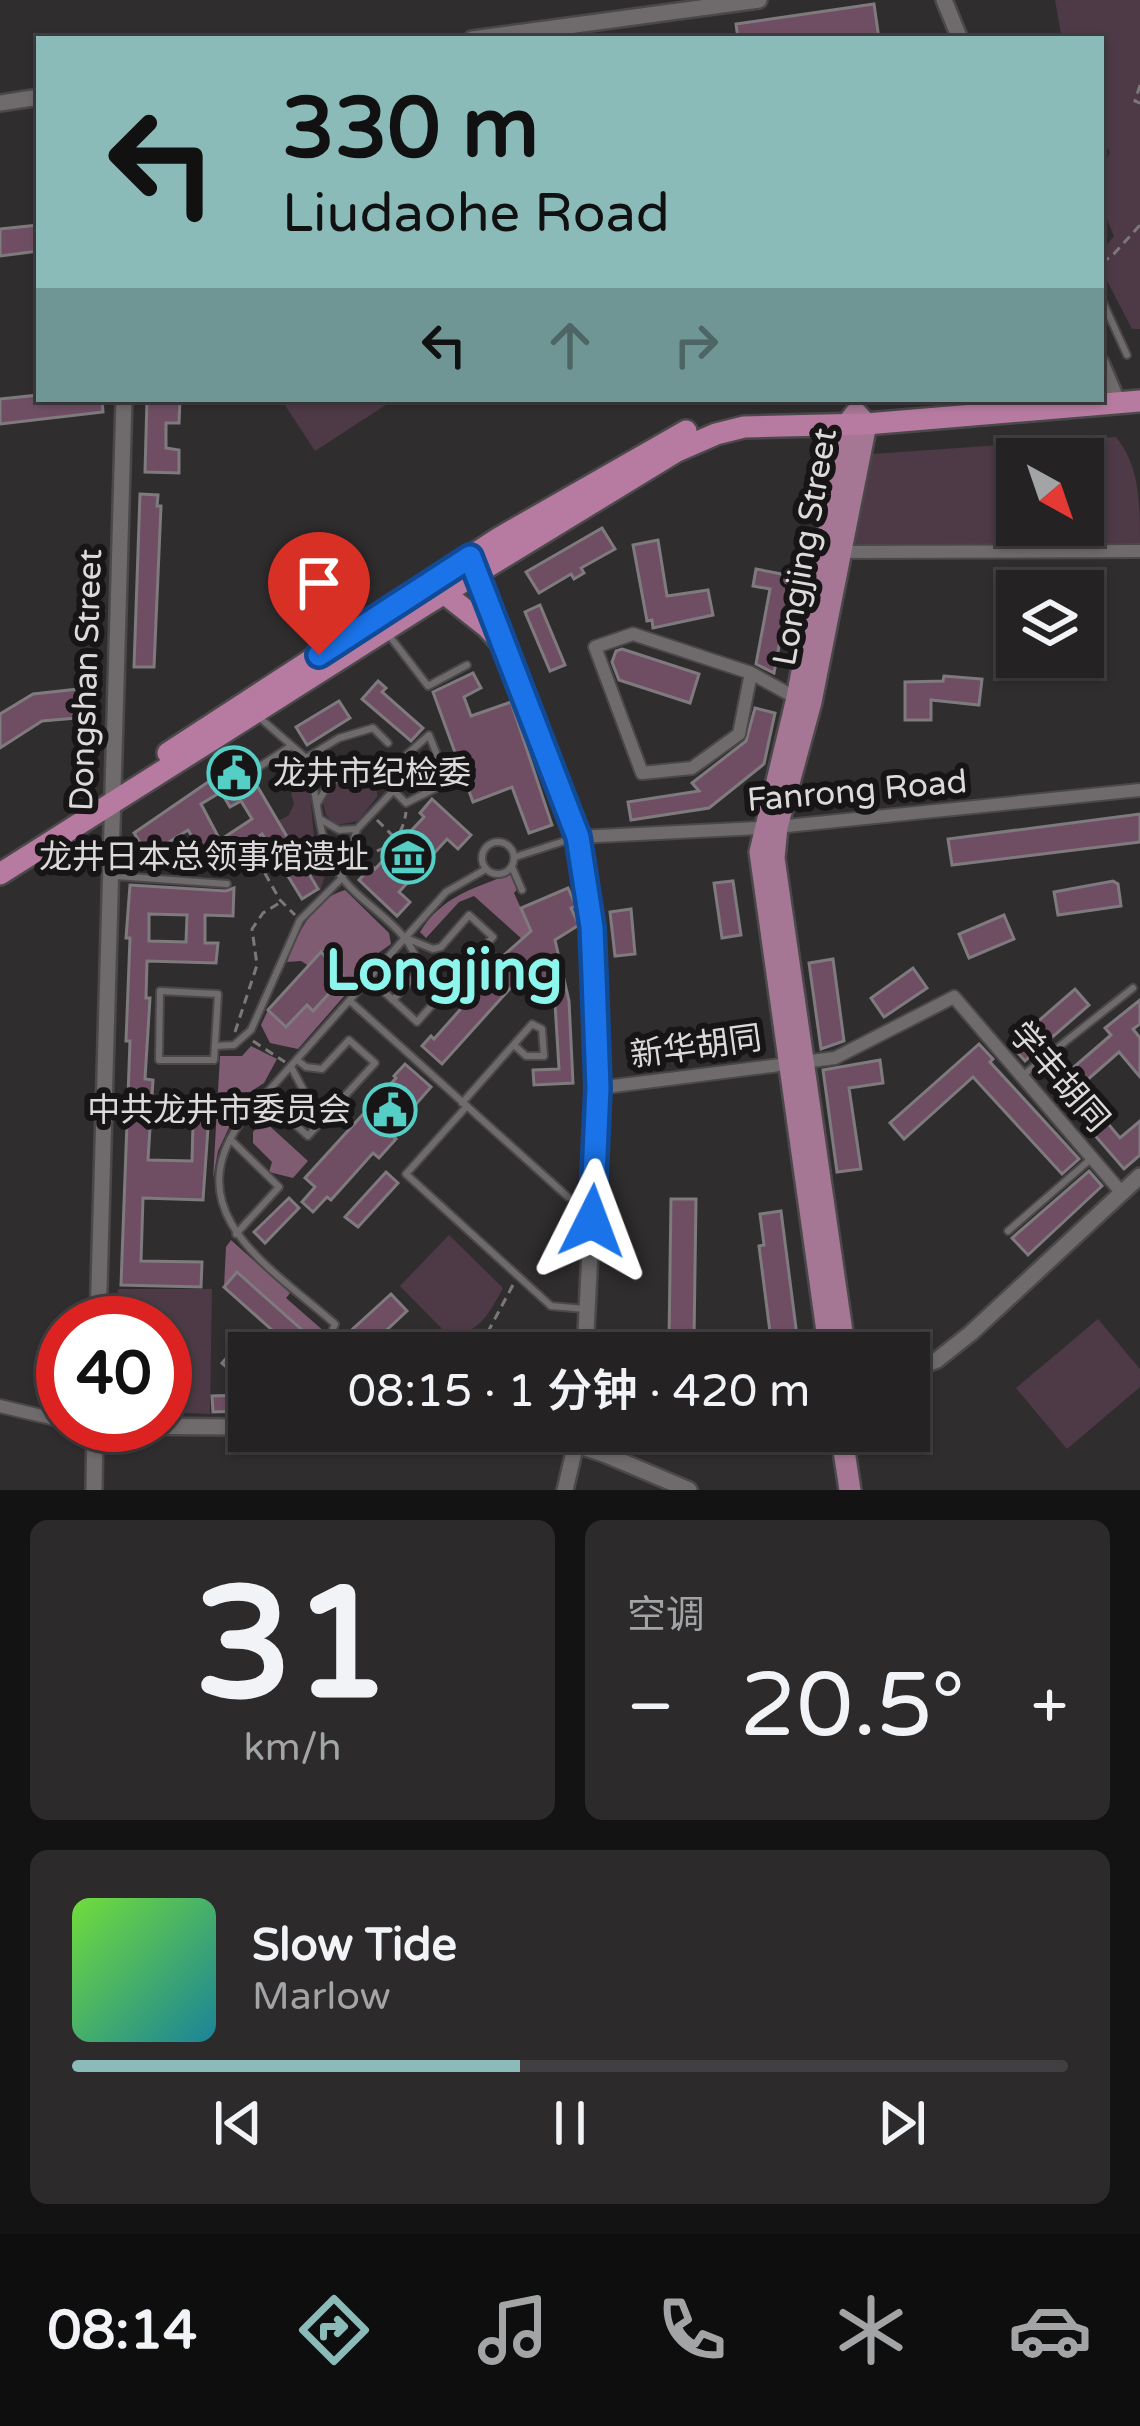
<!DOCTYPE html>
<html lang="zh">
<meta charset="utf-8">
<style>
:root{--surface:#242223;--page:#2c2a2b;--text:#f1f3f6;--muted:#a3a4a6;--line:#413f41;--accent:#8bbbb9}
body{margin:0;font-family:"Varela Round","Noto Sans SC",sans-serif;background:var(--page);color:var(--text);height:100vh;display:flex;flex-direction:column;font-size:45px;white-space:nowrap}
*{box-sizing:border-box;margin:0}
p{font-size:39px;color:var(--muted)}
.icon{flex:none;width:66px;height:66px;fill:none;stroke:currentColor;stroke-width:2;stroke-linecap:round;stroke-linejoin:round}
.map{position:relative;height:1490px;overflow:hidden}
.side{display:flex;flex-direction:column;gap:30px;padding:30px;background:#141313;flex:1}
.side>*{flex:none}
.banner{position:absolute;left:36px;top:36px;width:1068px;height:366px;border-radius:0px;box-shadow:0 3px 9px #0004,0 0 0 3px var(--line);background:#8bbbb9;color:#111;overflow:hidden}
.needle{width:78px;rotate:140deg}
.buttons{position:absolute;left:996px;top:438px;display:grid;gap:24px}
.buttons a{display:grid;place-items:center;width:108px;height:108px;border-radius:0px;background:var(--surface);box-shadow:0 3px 9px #0004,0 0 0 3px var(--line);font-size:60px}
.speed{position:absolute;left:36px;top:1296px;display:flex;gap:24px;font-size:60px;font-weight:700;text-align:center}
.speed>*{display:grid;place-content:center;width:156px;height:156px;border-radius:50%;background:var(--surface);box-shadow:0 3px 9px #0004,0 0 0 3px var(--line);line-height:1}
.speed .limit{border:18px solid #d22;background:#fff;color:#111}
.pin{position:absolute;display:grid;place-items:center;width:102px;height:102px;color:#fff;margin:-123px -51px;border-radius:50% 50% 50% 0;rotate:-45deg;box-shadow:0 0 12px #0007}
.pin .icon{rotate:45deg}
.me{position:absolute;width:132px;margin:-66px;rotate:3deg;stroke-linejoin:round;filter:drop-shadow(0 0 9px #0008)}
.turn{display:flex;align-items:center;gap:42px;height:252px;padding:0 48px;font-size:54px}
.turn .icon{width:156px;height:156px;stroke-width:2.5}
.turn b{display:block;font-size:84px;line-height:102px}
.lanes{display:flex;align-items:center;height:114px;padding:0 48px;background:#0003;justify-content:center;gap:60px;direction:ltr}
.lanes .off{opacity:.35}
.big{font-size:90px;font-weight:600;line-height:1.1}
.side .tile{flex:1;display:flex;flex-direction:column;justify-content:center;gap:18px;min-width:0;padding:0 42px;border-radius:18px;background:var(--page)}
.side .dial{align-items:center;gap:0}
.dial b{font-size:156px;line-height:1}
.song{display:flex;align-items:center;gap:36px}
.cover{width:144px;height:144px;border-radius:18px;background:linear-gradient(135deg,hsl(100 70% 55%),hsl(190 70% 35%))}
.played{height:12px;border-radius:6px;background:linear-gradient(90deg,var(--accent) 45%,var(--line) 45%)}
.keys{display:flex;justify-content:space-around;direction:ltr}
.heat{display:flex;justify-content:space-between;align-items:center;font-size:66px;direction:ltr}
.side .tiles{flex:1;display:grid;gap:30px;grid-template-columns:1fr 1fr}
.tile:last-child{grid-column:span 2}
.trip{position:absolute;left:228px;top:1332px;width:702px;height:120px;border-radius:0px;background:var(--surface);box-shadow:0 3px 9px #0004,0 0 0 3px var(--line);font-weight:600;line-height:120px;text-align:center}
.tabs{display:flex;height:192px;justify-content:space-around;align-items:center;background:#0e0e0e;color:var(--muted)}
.tabs .icon{width:84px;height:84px}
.tabs .selected{color:var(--accent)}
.tabs b{font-size:54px;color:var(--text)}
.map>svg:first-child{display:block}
.green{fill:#4e3946;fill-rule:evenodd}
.forest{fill:#7f5c72}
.building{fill:#6f4e63;stroke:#7e7a7d;stroke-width:3;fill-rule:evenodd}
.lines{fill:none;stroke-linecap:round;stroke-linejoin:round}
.service-casing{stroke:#4b484a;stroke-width:10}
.minor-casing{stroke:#4b484a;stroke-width:16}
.tertiary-casing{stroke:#4b484a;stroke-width:20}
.primary-casing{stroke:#4b484a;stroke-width:26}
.trunk-casing{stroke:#4b484a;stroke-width:26}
.path{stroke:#7b787a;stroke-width:3;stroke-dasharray:9 6;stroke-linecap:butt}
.service{stroke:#6f6b6d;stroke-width:6}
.minor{stroke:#6f6b6d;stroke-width:12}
.tertiary{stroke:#6f6b6d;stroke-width:15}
.primary{stroke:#a57794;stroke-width:21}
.trunk{stroke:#b77ba1;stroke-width:21}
.route-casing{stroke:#114b97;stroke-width:30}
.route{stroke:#1a73e8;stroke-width:21}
.labels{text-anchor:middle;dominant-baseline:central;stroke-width:12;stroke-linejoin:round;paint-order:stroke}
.street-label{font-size:33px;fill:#dddadc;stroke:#171516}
.poi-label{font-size:33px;fill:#dddadc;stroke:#171516;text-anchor:end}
.town-label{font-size:57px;font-weight:bold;fill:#8cf6ed;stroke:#171516}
</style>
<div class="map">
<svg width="1140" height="1490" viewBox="0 0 1140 1490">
<rect width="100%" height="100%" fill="#302d2f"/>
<g class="green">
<path d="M1055 0H1140V329H1132L1101 269V252L1114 236C1101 207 1095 181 1110 152L1101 139V39H1062Z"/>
<path d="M281 399H395L315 451Z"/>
<path d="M1116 437C1140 466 1140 505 1140 543L848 546 858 455ZM1017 459H1083V525H1017Z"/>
<path d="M354 772C369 771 378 783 377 797L358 821 336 825 326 815 323 803 337 781Z"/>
<path d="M309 784 314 836 327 869 320 892 278 821 289 815 294 804 291 793Z"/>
<path d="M449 1235 503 1288C489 1313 480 1334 448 1335L400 1286Z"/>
<path d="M118 1289H212L210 1414 165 1412V1323H115Z"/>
<path d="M1098 1319 1140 1369V1387L1067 1449 1016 1388Z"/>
</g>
<g class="forest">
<path d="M512 873 518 888 514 893 532 933 523 940 474 896 459 902 426 938 420 932C443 895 474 889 512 873Z"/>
<path d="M345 890 389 933 391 944 377 954H366L362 964 366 971 298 1049 270 1043 261 1025 268 1010 287 1027 307 1005 312 1010 344 977 328 958 334 952 328 946 309 966 301 961 287 962C298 933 313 899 345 890Z"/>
<path d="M251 1046 277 1059 264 1083 244 1096 218 1151 213 1179 220 1056H242Z"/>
<path d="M263 1120 308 1161 293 1178 269 1172 272 1162 253 1143V1132Z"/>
<path d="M231 1240 290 1293 286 1298 326 1333 316 1350 307 1341 309 1337 238 1273 224 1287 226 1247Z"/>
</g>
<g class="building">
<path d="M874 4 879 39H738L736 24Z"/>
<path d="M39 225V251L0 256V229Z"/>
<path d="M39 395V399H102L103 412 0 424V399Z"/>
<path d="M147 399H180L179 423H166V448L179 450V473L145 472Z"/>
<path d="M140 494 158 495 157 506H161L154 667H134Z"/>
<path d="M602 528 615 549 581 568 584 573 574 579 571 574 539 593 526 572Z"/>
<path d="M658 540 667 596 708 590 713 615 653 628 652 620 647 621 633 545Z"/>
<path d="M756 569 792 576 774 673 756 664 770 589 753 586Z"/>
<path d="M540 605 565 665 550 671 525 612Z"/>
<path d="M622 649 699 674 690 703 619 680 612 662 616 651Z"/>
<path d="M473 673 481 688 464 697 471 716 511 702 552 825 529 833 512 787 473 802 433 692Z"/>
<path d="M944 676 982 679 979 705 931 700V720H905V682L943 681Z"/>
<path d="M378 681 386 688 382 692 423 728 411 741 362 699Z"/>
<path d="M88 688 90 717 42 721 0 748V714L33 694Z"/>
<path d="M339 701 350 718 307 745 296 727Z"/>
<path d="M755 708 775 713 764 764 709 808 631 820 628 802 699 791 692 783 746 741Z"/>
<path d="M240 760 244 775 253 779 318 889 302 899 262 834 230 856 234 863 215 874 188 830 148 855 134 833ZM221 792 230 807 241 801 252 819 220 840 201 804Z"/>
<path d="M432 799 471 835 458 849 447 839 399 892 410 902 397 916 359 880 372 866 375 869 424 817 420 813Z"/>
<path d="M1140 814V842L952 865 948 839Z"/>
<path d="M733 881 741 935 722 938 714 883Z"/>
<path d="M1113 881 1118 884 1121 906 1058 915 1054 892Z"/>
<path d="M130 885 226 891 234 888 233 916 205 915V943H218L216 963 147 961 146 998H150L145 1079 153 1080 148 1160 192 1161 193 1124H171V1105L208 1106V1128L203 1200 143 1198 141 1261 202 1262 201 1287 121 1285 130 1041H126L130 938H126ZM149 914 187 915 186 942 149 941Z"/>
<path d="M568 888 576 906 571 908 579 925 555 940 569 1001 573 1083 534 1085 533 1070 559 1069 555 1003 523 974 442 1064 422 1046 431 1036 434 1039 506 958 503 956 531 931 521 908Z"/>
<path d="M631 909 635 954 615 956 610 912Z"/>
<path d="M1004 915 1014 939 969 958 959 934Z"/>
<path d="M321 952 344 977 313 1011 307 1005 286 1027 268 1010Z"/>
<path d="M833 959 844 1041 821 1049 809 963Z"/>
<path d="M913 968 927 988 884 1017 871 998Z"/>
<path d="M1075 989 1089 1005 1025 1061 1011 1045Z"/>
<path d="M1140 1000V1024L1133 1029 1140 1038V1077L1119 1052 1078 1088 1120 1138 1140 1121V1155L1124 1169 1052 1086 1111 1035 1105 1028Z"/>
<path d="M979 1044 993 1059 990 1062 1079 1159 1062 1174 973 1077 904 1139 890 1123Z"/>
<path d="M880 1060 883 1083 849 1088 861 1169 837 1172 823 1070Z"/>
<path d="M405 1064 431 1087 390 1134 396 1139 379 1158 373 1153 331 1200 327 1197 313 1212 302 1202 315 1187 305 1178 396 1078 394 1076Z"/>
<path d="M1089 1171 1102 1186 1028 1255 1012 1238Z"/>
<path d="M386 1172 398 1183 358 1227 345 1217Z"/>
<path d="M289 1198 299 1208 265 1243 254 1232Z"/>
<path d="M671 1199H696L694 1340H669Z"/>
<path d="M781 1211 797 1336 771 1340 759 1246 764 1245 760 1214Z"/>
<path d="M237 1272 310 1337 296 1353 287 1345 280 1353H251L272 1330 224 1287Z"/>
<path d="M391 1294 407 1311 362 1353H338L334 1346Z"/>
<path d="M234 1349 249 1362V1401L243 1396 244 1411 213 1412 212 1396 242 1395 228 1382 234 1374 222 1363Z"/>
</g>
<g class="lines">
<g class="service-casing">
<g id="service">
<path d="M1101 298 1127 355"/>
<path d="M388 634 428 686 467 665"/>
<path d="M260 718 306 758 371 768 406 803 448 782 429 735 403 758 374 771"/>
<path d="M306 758C319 794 316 836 336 869 359 907 410 923 420 970L393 1000 417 1022 493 937 469 915 441 947 433 949 406 938"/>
<path d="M306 758 339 738 373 728 388 743"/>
<path d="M251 772 291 746"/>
<path d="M317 804 327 787 352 766"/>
<path d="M320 819 339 830 355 829"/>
<circle cx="498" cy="858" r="16"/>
<path d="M515 857 574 838"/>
<path d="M512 867 522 890"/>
<path d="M116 876 227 884"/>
<path d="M160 991 218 994 214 1060H159Z"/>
<path d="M383 991 393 1000"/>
<path d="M350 1001 568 1197"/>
<path d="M215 1046 234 1045 251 1030 300 920 342 878 357 829 394 790"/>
<path d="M1022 1076 1133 988"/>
<path d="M462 1103 532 1024 542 1029 544 1056H526L514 1045"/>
<path d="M467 1106 406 1174 551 1306 584 1309"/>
<path d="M276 1107 308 1136 375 1063 349 1040 322 1069 306 1067 297 1060"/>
<path d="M285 1116 304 1091 291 1067"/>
<path d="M230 1139 279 1187 236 1234"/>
<path d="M1008 1231 1092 1158"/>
<path d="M323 1353 335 1324C274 1270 176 1214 240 1123L446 892 486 869"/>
</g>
</g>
<g class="minor-casing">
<g id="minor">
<path d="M841 552 1140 551"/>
<path d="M751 673 739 734 692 768 642 773 595 647 633 634 751 673 798 699"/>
<path d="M578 837 777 827 1140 790"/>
<path d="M598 1088 835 1058 954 997 1122 1193"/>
<path d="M0 1406 63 1421"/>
</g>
</g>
<g class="tertiary-casing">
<g id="tertiary">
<path d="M944 0 960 39"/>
<path d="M472 39 759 0"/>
<path d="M0 103 39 97"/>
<path d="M1101 363 1118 403"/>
<path d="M473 566 570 809 592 927 598 1088 585 1353"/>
<path d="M98 1323 124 399"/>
<path d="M909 1371 937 1360 971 1333 1140 1176"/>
<path d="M95 1426 249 1427"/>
<path d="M534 1431 604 1454 689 1490"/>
<path d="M94 1490 95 1425"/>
<path d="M565 1490 579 1431"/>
</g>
</g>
<g class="primary-casing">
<g id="primary">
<path d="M830 1353 760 852 797 698 849 422 856 413 866 424 811 702 777 827 774 858 845 1353"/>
<path d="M841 1431 850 1490"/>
</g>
</g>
<g class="trunk-casing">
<g id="trunk">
<path d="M444 593 487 627 505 647"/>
<path d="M168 753 499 538 686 431"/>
<path d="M0 874 425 605 677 451 716 434 744 427 866 424 1140 401"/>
</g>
</g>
<g class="path">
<path d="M1140 85 1135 101 1140 103"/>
<path d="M1101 262 1111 257 1140 225"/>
<path d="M377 820 399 842"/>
<path d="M250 847 280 900 295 915"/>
<path d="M362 853C387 853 403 837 406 812"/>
<path d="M257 859 279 862"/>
<path d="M235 1032 257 965 252 929 263 913 281 902"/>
<path d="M253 1041 285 1062"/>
<path d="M483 1342 488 1353"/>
<path d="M448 1347 483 1341 514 1283"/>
</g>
<use href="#service" class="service"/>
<use href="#minor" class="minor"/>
<use href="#tertiary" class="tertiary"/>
<use href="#primary" class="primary"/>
<use href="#trunk" class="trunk"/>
</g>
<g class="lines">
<g class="route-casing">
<path id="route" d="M319 655 470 557 578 837 592 927 594 976 598 1088 592 1221"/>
</g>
<use href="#route" class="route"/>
</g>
<defs>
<g id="civic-ring" transform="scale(2.7)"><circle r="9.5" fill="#171516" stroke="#55cec5" stroke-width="1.5"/><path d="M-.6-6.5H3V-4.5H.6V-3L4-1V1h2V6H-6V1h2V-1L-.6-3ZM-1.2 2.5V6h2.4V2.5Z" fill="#55cec5"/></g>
<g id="museum-ring" transform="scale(2.7)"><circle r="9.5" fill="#171516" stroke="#55cec5" stroke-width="1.5"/><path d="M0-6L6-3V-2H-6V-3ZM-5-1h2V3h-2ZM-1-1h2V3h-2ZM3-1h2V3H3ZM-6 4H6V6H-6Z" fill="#55cec5"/></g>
</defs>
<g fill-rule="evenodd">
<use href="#civic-ring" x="234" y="773"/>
<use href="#museum-ring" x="408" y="857"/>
<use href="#civic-ring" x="390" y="1110"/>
</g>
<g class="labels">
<g class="street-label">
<text transform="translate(805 547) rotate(-80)">Longjing Street</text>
<text transform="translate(86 680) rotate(-88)">Dongshan Street</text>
<text transform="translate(857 791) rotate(-5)">Fanrong Road</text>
<text transform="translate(696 1047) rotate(-8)">新华胡同</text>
<text transform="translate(1059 1077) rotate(49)">学丰胡同</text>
</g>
<g class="poi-label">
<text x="273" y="773" text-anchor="start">龙井市纪检委</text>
<text x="369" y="857">龙井日本总领事馆遗址</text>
<text x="351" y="1110">中共龙井市委员会</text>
</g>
<g class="town-label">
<text x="444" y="971">Longjing</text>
</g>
</g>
</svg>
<div class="buttons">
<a><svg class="needle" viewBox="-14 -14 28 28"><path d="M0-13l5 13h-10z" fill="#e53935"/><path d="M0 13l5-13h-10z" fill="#a3a4a6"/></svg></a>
<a><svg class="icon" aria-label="layers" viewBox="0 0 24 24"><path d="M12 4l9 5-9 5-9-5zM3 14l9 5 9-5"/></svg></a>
</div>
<div class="speed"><div class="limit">40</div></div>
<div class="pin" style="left:319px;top:655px;background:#d93025"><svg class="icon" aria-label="arrive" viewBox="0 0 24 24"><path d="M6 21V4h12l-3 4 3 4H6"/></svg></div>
<svg class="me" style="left:592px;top:1221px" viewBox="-20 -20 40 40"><path d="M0-17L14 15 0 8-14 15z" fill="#1a73e8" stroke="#fff" stroke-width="4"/></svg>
<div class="trip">08:15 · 1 分钟 · 420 m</div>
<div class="banner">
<div class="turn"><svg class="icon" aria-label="left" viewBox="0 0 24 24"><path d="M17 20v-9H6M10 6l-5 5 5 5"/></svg><div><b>330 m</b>Liudaohe Road</div></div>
<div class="lanes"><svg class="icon" aria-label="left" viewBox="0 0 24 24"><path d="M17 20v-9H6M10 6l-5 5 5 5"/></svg><svg class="icon off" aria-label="ahead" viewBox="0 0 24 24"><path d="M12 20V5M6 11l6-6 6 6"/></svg><svg class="icon off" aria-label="right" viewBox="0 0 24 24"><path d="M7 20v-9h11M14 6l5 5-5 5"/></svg></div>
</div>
</div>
<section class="side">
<div class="tiles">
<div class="tile dial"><b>31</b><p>km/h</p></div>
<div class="tile"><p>空调</p>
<div class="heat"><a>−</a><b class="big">20.5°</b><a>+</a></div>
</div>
<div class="tile">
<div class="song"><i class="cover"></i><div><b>Slow Tide</b><p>Marlow</p></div></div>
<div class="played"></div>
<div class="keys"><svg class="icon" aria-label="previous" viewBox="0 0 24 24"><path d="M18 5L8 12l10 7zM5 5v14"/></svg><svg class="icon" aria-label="pause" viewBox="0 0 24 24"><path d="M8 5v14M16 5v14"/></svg><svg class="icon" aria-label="next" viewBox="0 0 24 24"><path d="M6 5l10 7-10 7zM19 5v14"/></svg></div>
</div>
</div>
</section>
<nav class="tabs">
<b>08:14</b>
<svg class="icon selected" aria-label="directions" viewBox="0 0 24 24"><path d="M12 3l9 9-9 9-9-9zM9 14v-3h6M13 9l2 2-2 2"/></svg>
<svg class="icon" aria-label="music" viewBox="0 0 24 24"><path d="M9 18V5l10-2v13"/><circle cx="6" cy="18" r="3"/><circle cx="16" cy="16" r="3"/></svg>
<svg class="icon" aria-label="phone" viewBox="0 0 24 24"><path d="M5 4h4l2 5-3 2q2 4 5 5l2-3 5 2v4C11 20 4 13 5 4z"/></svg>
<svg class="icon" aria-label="climate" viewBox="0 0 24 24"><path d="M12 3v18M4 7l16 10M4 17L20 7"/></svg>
<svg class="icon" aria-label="car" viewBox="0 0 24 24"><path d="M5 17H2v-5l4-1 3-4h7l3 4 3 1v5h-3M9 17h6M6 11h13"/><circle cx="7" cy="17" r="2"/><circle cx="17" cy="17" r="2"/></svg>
</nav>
